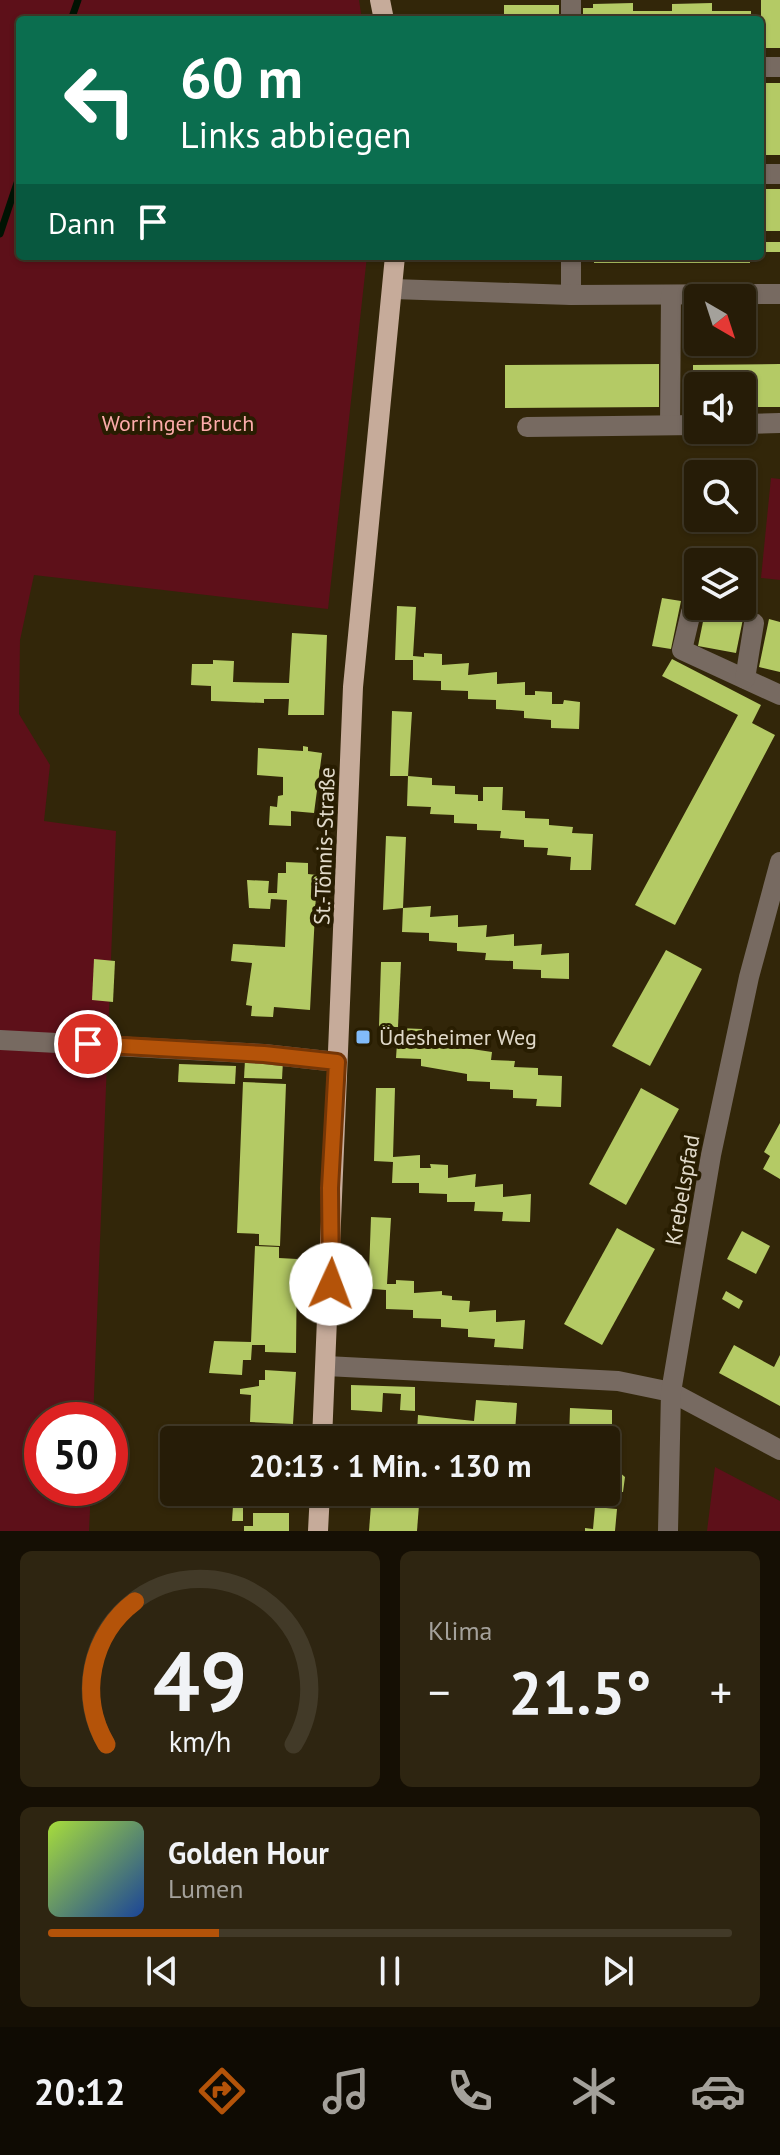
<!DOCTYPE html>
<html lang="de">
<meta charset="utf-8">
<style>
:root{--surface:#261c07;--page:#2e2511;--text:#f1f3f6;--muted:#a4a19b;--line:#423a28;--accent:#b45309}
body{margin:0;font-family:"PT Sans",sans-serif;background:var(--page);color:var(--text);height:100vh;display:flex;flex-direction:column;font-size:30px;white-space:nowrap}
*{box-sizing:border-box;margin:0}
p{font-size:26px;color:var(--muted)}
.icon{flex:none;width:44px;height:44px;fill:none;stroke:currentColor;stroke-width:2;stroke-linecap:round;stroke-linejoin:round}
.map{position:relative;height:1531px;overflow:hidden}
.sheet{display:flex;flex-direction:column;gap:20px;padding:20px;background:#150f04;flex:1}
.sheet>*{flex:none}
.hud{position:absolute;left:16px;top:16px;width:748px;height:244px;border-radius:8px;box-shadow:0 2px 6px #0004,0 0 0 2px var(--line);background:#0b6e4f;color:#fff;overflow:hidden}
.needle{width:52px;rotate:141deg}
.buttons{position:absolute;left:684px;top:284px;display:grid;gap:16px}
.buttons a{display:grid;place-items:center;width:72px;height:72px;border-radius:8px;background:var(--surface);box-shadow:0 2px 6px #0004,0 0 0 2px var(--line);font-size:40px}
.speed{position:absolute;left:24px;top:1402px;display:flex;gap:16px;font-size:40px;font-weight:700;text-align:center}
.speed>*{display:grid;place-content:center;width:104px;height:104px;border-radius:50%;background:var(--surface);box-shadow:0 2px 6px #0004,0 0 0 2px var(--line);line-height:1}
.speed .limit{border:12px solid #d22;background:#fff;color:#111}
.pin{position:absolute;display:grid;place-items:center;width:68px;height:68px;color:#fff;margin:-34px;border:4px solid #fff;border-radius:50%;box-shadow:0 2px 8px #0007}
.me{position:absolute;width:88px;margin:-44px;rotate:2deg;stroke-linejoin:round;filter:drop-shadow(0 0 6px #0008)}
.turn{display:flex;align-items:center;gap:28px;height:168px;padding:0 32px;font-size:36px}
.turn .icon{width:104px;height:104px;stroke-width:2.5}
.turn b{display:block;font-size:56px;line-height:68px}
.then{display:flex;align-items:center;height:76px;padding:0 32px;background:#0003;gap:16px;font-size:30px}
.big{font-size:60px;font-weight:800;line-height:1.1}
.sheet .card{flex:1;display:flex;flex-direction:column;justify-content:center;gap:12px;min-width:0;padding:0 28px;border-radius:12px;background:var(--page)}
.sheet .dial{align-items:center;gap:0}
.dial svg{height:208px;overflow:visible;fill:none;stroke:var(--line);stroke-width:7;stroke-linecap:round;text-anchor:middle}
.dial text{fill:var(--text);stroke:none}
.song{display:flex;align-items:center;gap:24px}
.cover{width:96px;height:96px;border-radius:12px;background:linear-gradient(135deg,hsl(80 70% 55%),hsl(220 70% 35%))}
.played{height:8px;border-radius:4px;background:linear-gradient(90deg,var(--accent) 25%,var(--line) 25%)}
.keys{display:flex;justify-content:space-around;direction:ltr}
.heat{display:flex;justify-content:space-between;align-items:center;font-size:44px;direction:ltr}
.sheet .tiles{flex:1;display:grid;gap:20px;grid-template-columns:1fr 1fr}
.card:last-child{grid-column:span 2}
.trip{position:absolute;left:160px;top:1426px;width:460px;height:80px;border-radius:8px;background:var(--surface);box-shadow:0 2px 6px #0004,0 0 0 2px var(--line);font-weight:800;line-height:80px;text-align:center}
.dock{display:flex;height:128px;justify-content:space-around;align-items:center;background:#0f0b03;color:var(--muted)}
.dock .icon{width:56px;height:56px}
.dock .current{color:var(--accent)}
.dock b{font-size:36px;color:var(--text)}
.map>svg:first-child{display:block}
.green{fill:#5d1019}
.lines{fill:none;stroke-linecap:round;stroke-linejoin:round}
.stream{stroke:#001303;stroke-width:7}
.building{fill:#b4ca65}
.minor{stroke:#776a61;stroke-width:20}
.major{stroke:#c6ab9a;stroke-width:20}
.route-casing{stroke:#753606;stroke-width:20}
.route{stroke:#b45309;stroke-width:14}
.poi-dot{fill:#82bcfa;stroke:#281d01;stroke-width:3}
.labels{text-anchor:middle;dominant-baseline:central;stroke-width:8;stroke-linejoin:round;paint-order:stroke}
.park-label{font-size:22px;fill:#fdacab;stroke:#281d01}
.street-label{font-size:22px;fill:#e1daca;stroke:#281d01}
.poi-label{font-size:22px;fill:#e1daca;stroke:#281d01;text-anchor:start}
</style>
<div class="map">
<svg width="780" height="1531" viewBox="0 0 780 1531">
<rect width="100%" height="100%" fill="#322609"/>
<g class="green">
<path d="M0 0H359L362 20H20V256H367L328 609 34 575 20 640 19 714 50 765 44 821 116 831 93 1420H42V1488H91L89 1531H0Z"/>
<path d="M771 478 780 479V580L761 578Z"/>
<path d="M715 1467 780 1501V1531H707Z"/>
</g>
<g class="lines">
<g class="stream">
<path d="M71 20 78 0"/>
<path d="M0 234 20 174"/>
</g>
</g>
<g class="building">
<rect x="761" y="0" width="19" height="48"/>
<path d="M633 3V11H672V4L712 3V11H751V20H583V8H593V4Z"/>
<rect x="504" y="5" width="55" height="15"/>
<rect x="762" y="83" width="18" height="72"/>
<rect x="762" y="189" width="18" height="42"/>
<rect x="762" y="242" width="18" height="10"/>
<rect x="501" y="256" width="45" height="6"/>
<rect x="594" y="256" width="156" height="7"/>
<path d="M659 364V407L505 408V365Z"/>
<path d="M780 364V407H742V386H698V407H693V365Z"/>
<path d="M662 598 681 601 671 649 652 646Z"/>
<path d="M397 606 416 607 413 656 424 657V653L442 654V665L469 663 468 675 497 672V684L525 682V695H535V691L552 692V704H563L564 700 580 702 579 729 551 728V720L524 718V711L496 709V700L468 699V691L441 690V681L413 680V660H395Z"/>
<path d="M706 607 744 614 736 653 698 646Z"/>
<path d="M769 619 780 622V672L759 667Z"/>
<path d="M292 633 327 635 324 715H288L289 699H264V703L211 701V686L191 685 192 664H213V660L234 661 233 682 289 683Z"/>
<path d="M672 659 761 705 752 723 775 735 675 925 635 905 738 715 662 676Z"/>
<path d="M392 711 412 712 408 776H390Z"/>
<path d="M303 746 308 747V751L322 753 314 813 291 811V826L269 825 270 806 277 807 278 796 283 795V777L257 775 258 748 303 751Z"/>
<path d="M408 776 432 778V785L455 786V794L478 795V801H483V787H503L502 810 525 811V818L549 819V825L573 827 572 833 593 834 591 870H570L571 857 547 855 548 848 524 847V840L500 838 501 831 477 830V824L454 823V815L430 814 431 807 407 806Z"/>
<path d="M386 836 406 837 403 908 431 906 430 917 458 915V927L487 925 486 937 514 934V946L542 944 541 955 569 953V979L541 978V970L513 969V961L485 960 486 953 457 951V943L429 941V933L402 932 403 908 383 910Z"/>
<path d="M286 862 308 863V874L317 875 310 1010 274 1007 273 1017 251 1016 252 1006 246 1005 252 963 231 961 233 944 285 947 287 900 271 899 270 909 249 908 247 880 269 881 268 893H277L278 873H286Z"/>
<path d="M666 950 702 969 650 1066 612 1046Z"/>
<path d="M94 959 115 961 113 1002 92 1000Z"/>
<path d="M381 962H401L398 1027H379Z"/>
<path d="M398 1028 422 1029V1037L445 1039V1045L492 1052 491 1060 515 1061 514 1067 538 1068V1075L562 1076 561 1107 536 1106 537 1099 513 1098V1090L490 1089V1082L467 1081V1074L421 1066V1059L396 1058Z"/>
<path d="M245 1060 283 1061 282 1079 244 1078Z"/>
<path d="M179 1064 236 1066 235 1084 178 1082Z"/>
<path d="M243 1082 286 1084 280 1246 259 1245V1234L237 1233Z"/>
<path d="M376 1088H395L393 1157 420 1155V1168H431L430 1164 448 1165V1178L476 1174 475 1187 503 1184V1197L531 1194 530 1222 502 1221 503 1212 474 1211 475 1202H447V1194L419 1193V1183H392L393 1162 374 1161Z"/>
<path d="M641 1088 679 1109 626 1205 589 1184Z"/>
<path d="M780 1123V1179L763 1169 770 1156 764 1152Z"/>
<path d="M371 1217 391 1218 387 1284H396V1280L414 1281V1293L442 1291V1295L452 1296V1300L470 1301 469 1312 496 1310V1322L525 1320 523 1349 494 1347 495 1339 468 1337V1329L441 1327V1319L413 1318V1310L386 1309V1290L360 1288 361 1271 369 1272Z"/>
<path d="M617 1228 655 1249 602 1345 564 1324Z"/>
<path d="M742 1231 770 1246 756 1274 727 1259Z"/>
<path d="M255 1246 279 1247V1258L297 1259 296 1353 265 1352V1345H252L251 1360H243L242 1375 209 1373 214 1341 251 1342Z"/>
<path d="M726 1291 743 1301 739 1309 722 1299Z"/>
<path d="M734 1345 774 1367 780 1355V1406L719 1373Z"/>
<path d="M265 1370 296 1372 293 1424 250 1422 251 1395 240 1394V1389L259 1386V1380H265Z"/>
<path d="M351 1385 415 1387V1411L400 1410 401 1394 383 1393 382 1412 351 1410Z"/>
<path d="M476 1400 517 1403 515 1432 474 1430 473 1440H435V1435L417 1433 418 1415 474 1421Z"/>
<path d="M570 1408 612 1410V1471L619 1472 625 1477 623 1492 590 1494 606 1492V1440H569Z"/>
<path d="M372 1492H420L417 1531H369Z"/>
<path d="M223 1498H238V1505H243V1521H232L233 1506 223 1505Z"/>
<path d="M595 1507 617 1509 615 1531H585V1528L593 1529Z"/>
<path d="M253 1513H289V1531H244V1526H253Z"/>
</g>
<g class="lines">
<g class="minor">
<path d="M571 20V0"/>
<path d="M760 67H780"/>
<path d="M760 174H780"/>
<path d="M571 256V295"/>
<path d="M393 289 571 295 780 294"/>
<path d="M742 424 780 423"/>
<path d="M670 425 671 295"/>
<path d="M527 427 698 425"/>
<path d="M691 612 682 650 780 695"/>
<path d="M745 679 754 623"/>
<path d="M0 1040 264 1054 337 1062"/>
<path d="M326 1366 618 1381 671 1392 780 1450"/>
<path d="M668 1531 671 1392 711 1155 749 977 780 862"/>
</g>
<g class="major">
<path d="M380 0 384 20"/>
<path d="M322 1440 353 687 395 256"/>
<path d="M318 1531 320 1492"/>
</g>
</g>
<g class="lines">
<g class="route-casing">
<path id="route" d="M88 1044 264 1054 337 1062 330 1188 331 1284"/>
</g>
<use href="#route" class="route"/>
</g>
<rect class="poi-dot" x="355" y="1029" width="16" height="16" rx="4"/>
<g class="labels">
<g class="park-label">
<text x="178" y="423">Worringer Bruch</text>
</g>
<g class="street-label">
<text transform="translate(324 846) rotate(-88)">St.-Tönnis-Straße</text>
<text transform="translate(682 1190) rotate(-80)">Krebelspfad</text>
</g>
<g class="poi-label">
<text x="379" y="1037">Üdesheimer Weg</text>
</g>
</g>
</svg>
<div class="buttons">
<a><svg class="needle" viewBox="-14 -14 28 28"><path d="M0-13l5 13h-10z" fill="#e53935"/><path d="M0 13l5-13h-10z" fill="#a4a19b"/></svg></a>
<a><svg class="icon" aria-label="sound" viewBox="0 0 24 24"><path d="M4 9h4l5-4v14l-5-4H4zM17 9q2 3 0 6"/></svg></a>
<a><svg class="icon" aria-label="search" viewBox="0 0 24 24"><circle cx="10" cy="10" r="6"/><path d="M15 15l6 6"/></svg></a>
<a><svg class="icon" aria-label="layers" viewBox="0 0 24 24"><path d="M12 4l9 5-9 5-9-5zM3 14l9 5 9-5"/></svg></a>
</div>
<div class="speed"><div class="limit">50</div></div>
<div class="pin" style="left:88px;top:1044px;background:#d93025"><svg class="icon" aria-label="arrive" viewBox="0 0 24 24"><path d="M6 21V4h12l-3 4 3 4H6"/></svg></div>
<svg class="me" style="left:331px;top:1284px" viewBox="-20 -20 40 40"><circle r="19" fill="#fff"/><path d="M0-13L10 11 0 6-10 11z" fill="#b45309"/></svg>
<div class="trip">20:13 · 1 Min. · 130 m</div>
<div class="hud">
<div class="turn"><svg class="icon" aria-label="left" viewBox="0 0 24 24"><path d="M17 20v-9H6M10 6l-5 5 5 5"/></svg><div><b>60 m</b>Links abbiegen</div></div>
<div class="then">Dann<svg class="icon" aria-label="arrive" viewBox="0 0 24 24"><path d="M6 21V4h12l-3 4 3 4H6"/></svg></div>
</div>
</div>
<section class="sheet">
<div class="tiles">
<div class="card dial"><svg viewBox="0 0 100 80">
<path d="M14 69A42 42 0 1 1 86 69"/>
<path d="M14 69A42 42 0 0 1 25 14" stroke="#b45309"/>
<text x="50" y="56" font-size="32" font-weight="700">49</text>
<text x="50" y="72" font-size="11">km/h</text>
</svg></div>
<div class="card"><p>Klima</p>
<div class="heat"><a>−</a><b class="big">21.5°</b><a>+</a></div>
</div>
<div class="card">
<div class="song"><i class="cover"></i><div><b>Golden Hour</b><p>Lumen</p></div></div>
<div class="played"></div>
<div class="keys"><svg class="icon" aria-label="previous" viewBox="0 0 24 24"><path d="M18 5L8 12l10 7zM5 5v14"/></svg><svg class="icon" aria-label="pause" viewBox="0 0 24 24"><path d="M8 5v14M16 5v14"/></svg><svg class="icon" aria-label="next" viewBox="0 0 24 24"><path d="M6 5l10 7-10 7zM19 5v14"/></svg></div>
</div>
</div>
</section>
<nav class="dock">
<b>20:12</b>
<svg class="icon current" aria-label="directions" viewBox="0 0 24 24"><path d="M12 3l9 9-9 9-9-9zM9 14v-3h6M13 9l2 2-2 2"/></svg>
<svg class="icon" aria-label="music" viewBox="0 0 24 24"><path d="M9 18V5l10-2v13"/><circle cx="6" cy="18" r="3"/><circle cx="16" cy="16" r="3"/></svg>
<svg class="icon" aria-label="phone" viewBox="0 0 24 24"><path d="M5 4h4l2 5-3 2q2 4 5 5l2-3 5 2v4C11 20 4 13 5 4z"/></svg>
<svg class="icon" aria-label="climate" viewBox="0 0 24 24"><path d="M12 3v18M4 7l16 10M4 17L20 7"/></svg>
<svg class="icon" aria-label="car" viewBox="0 0 24 24"><path d="M5 17H2v-5l4-1 3-4h7l3 4 3 1v5h-3M9 17h6M6 11h13"/><circle cx="7" cy="17" r="2"/><circle cx="17" cy="17" r="2"/></svg>
</nav>
